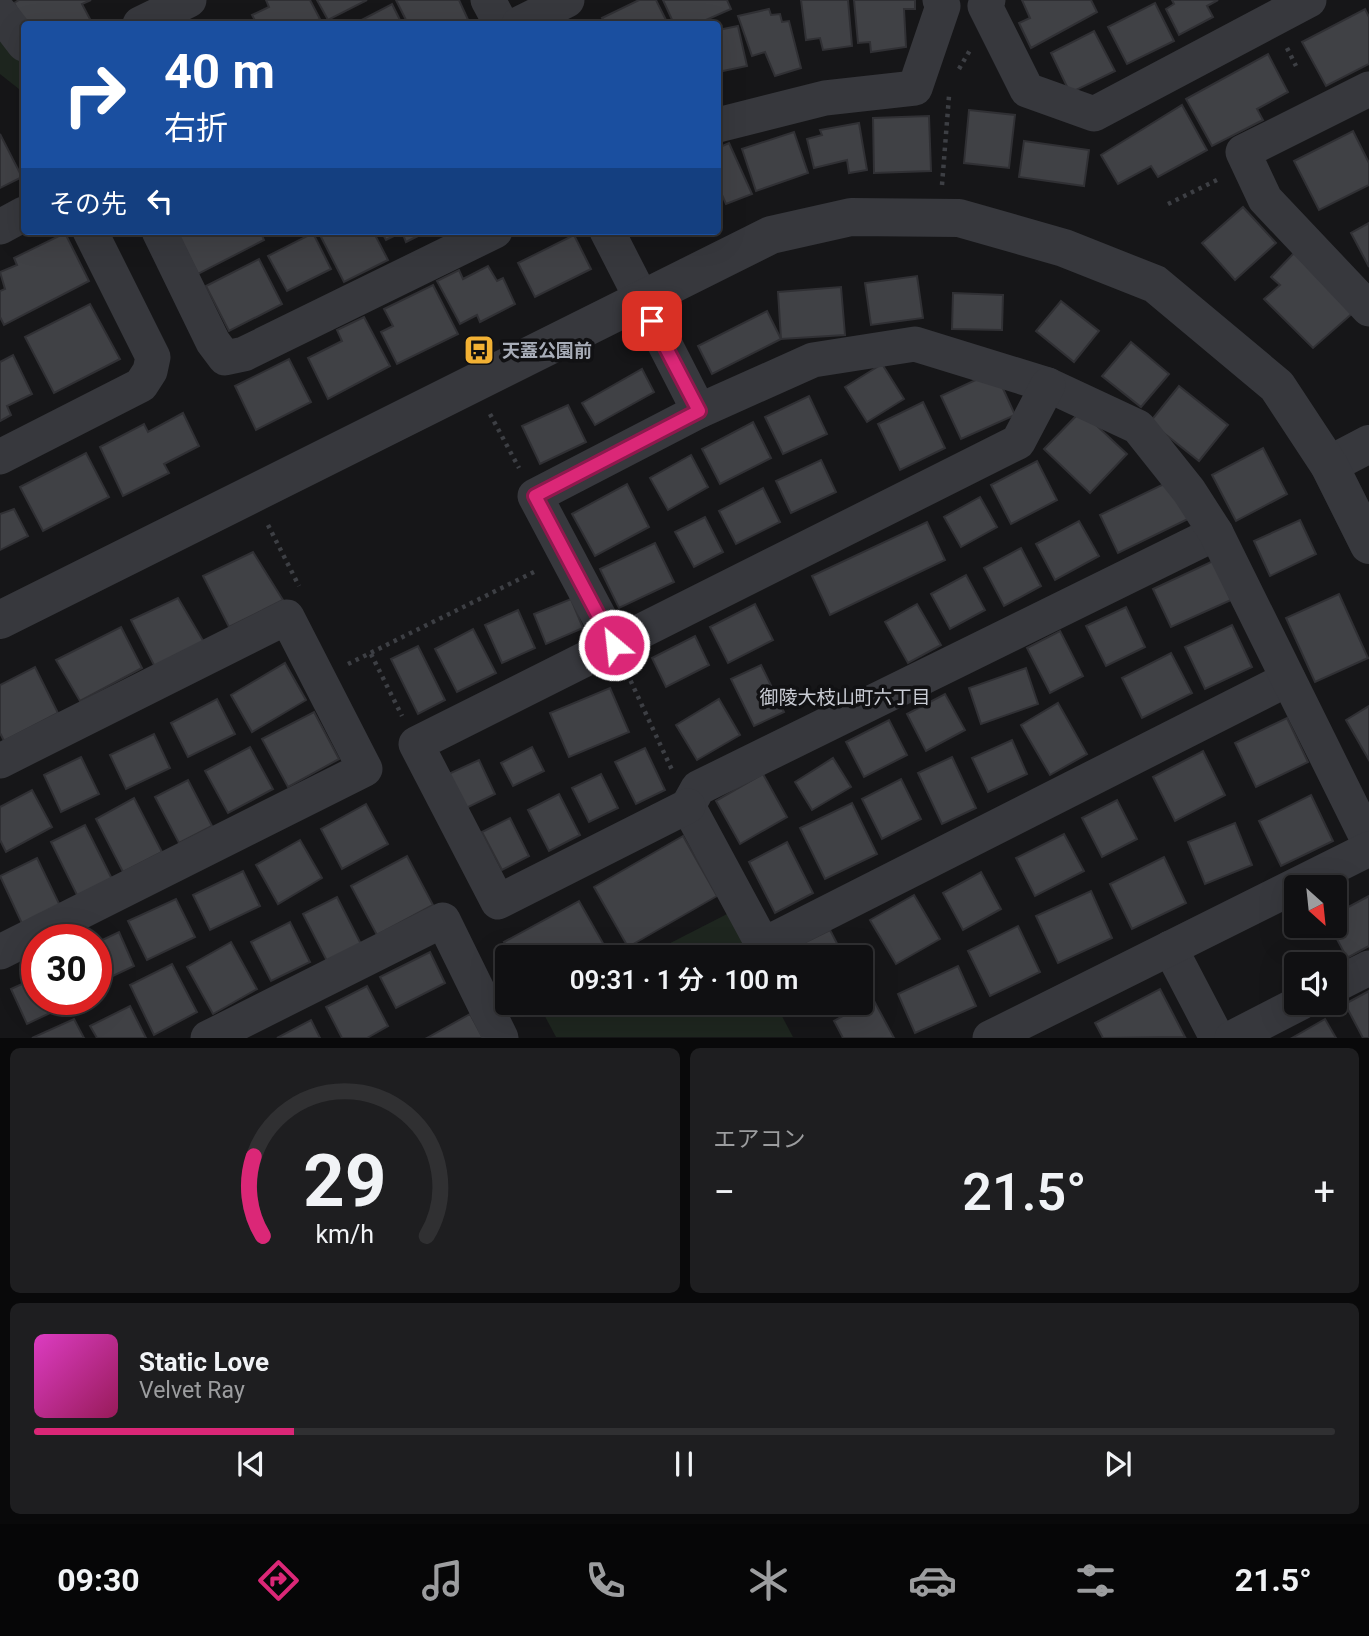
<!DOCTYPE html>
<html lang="ja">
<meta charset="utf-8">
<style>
:root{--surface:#101012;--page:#1e1e20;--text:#f1f3f6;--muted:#9c9d9f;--line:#303032;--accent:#db2777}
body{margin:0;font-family:Roboto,"Noto Sans JP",sans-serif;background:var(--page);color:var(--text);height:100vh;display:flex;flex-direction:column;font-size:26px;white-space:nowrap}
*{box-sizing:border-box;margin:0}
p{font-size:23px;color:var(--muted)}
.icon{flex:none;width:38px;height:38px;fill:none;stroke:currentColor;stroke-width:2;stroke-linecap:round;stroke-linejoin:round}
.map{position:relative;height:1038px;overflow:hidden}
.details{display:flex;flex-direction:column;gap:10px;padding:10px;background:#09090a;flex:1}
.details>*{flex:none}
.guide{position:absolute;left:21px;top:21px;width:700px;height:214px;border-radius:7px;box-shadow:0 7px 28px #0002,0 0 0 2px var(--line);background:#1a4fa0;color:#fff;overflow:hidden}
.needle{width:46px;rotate:153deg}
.buttons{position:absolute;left:1284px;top:875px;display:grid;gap:14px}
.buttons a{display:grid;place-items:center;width:63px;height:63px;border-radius:7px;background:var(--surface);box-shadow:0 7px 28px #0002,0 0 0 2px var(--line);font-size:35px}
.speed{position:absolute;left:21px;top:924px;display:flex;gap:14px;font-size:35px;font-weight:700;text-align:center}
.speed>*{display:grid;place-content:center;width:91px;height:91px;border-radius:50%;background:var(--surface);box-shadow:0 7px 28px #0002,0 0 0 2px var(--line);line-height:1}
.speed .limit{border:10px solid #d22;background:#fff;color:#111}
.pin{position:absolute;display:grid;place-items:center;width:60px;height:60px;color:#fff;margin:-30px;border-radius:14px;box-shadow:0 4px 10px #0006}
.me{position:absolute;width:77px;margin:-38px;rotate:332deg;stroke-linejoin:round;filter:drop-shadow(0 0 5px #0008)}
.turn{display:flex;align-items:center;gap:24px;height:147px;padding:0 28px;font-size:32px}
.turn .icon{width:91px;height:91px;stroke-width:2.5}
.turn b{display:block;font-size:49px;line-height:60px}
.then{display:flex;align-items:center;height:66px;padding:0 28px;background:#0003;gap:14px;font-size:26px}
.big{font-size:52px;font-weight:600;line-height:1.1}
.details .card{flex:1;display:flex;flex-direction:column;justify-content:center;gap:10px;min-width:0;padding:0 24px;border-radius:10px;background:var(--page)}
.details .dial{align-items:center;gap:0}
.dial svg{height:182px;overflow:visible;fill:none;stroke:var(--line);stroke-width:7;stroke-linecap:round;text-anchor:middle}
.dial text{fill:var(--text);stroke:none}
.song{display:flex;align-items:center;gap:21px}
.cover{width:84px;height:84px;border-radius:10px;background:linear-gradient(135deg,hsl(310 70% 55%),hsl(330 70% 35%))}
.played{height:7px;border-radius:4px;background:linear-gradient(90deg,var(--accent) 20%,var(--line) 20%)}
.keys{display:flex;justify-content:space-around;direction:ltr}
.heat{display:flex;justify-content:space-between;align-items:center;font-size:38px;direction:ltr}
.details .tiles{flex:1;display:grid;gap:10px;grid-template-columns:1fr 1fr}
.card:last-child{grid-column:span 2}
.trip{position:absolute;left:495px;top:945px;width:378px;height:70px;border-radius:7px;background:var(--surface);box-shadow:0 7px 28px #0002,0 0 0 2px var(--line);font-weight:600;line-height:70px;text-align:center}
.tab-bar{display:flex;height:112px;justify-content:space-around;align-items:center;background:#060607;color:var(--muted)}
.tab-bar .icon{width:49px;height:49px}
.tab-bar .active{color:var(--accent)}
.tab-bar b{font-size:32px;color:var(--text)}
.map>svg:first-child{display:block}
.green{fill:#1e261f}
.building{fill:#404145;stroke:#303034;stroke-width:2}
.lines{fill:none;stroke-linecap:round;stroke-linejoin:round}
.path{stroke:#3d3f44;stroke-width:4.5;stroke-dasharray:3.5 5;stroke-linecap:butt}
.minor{stroke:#37383d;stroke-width:35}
.tertiary{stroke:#37383d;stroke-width:38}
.route-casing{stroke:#8e194d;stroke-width:18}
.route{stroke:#db2777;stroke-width:12}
.labels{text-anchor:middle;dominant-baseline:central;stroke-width:7;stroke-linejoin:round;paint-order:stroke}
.poi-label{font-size:18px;font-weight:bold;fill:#a8adb8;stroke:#111113;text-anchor:start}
.neighbourhood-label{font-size:19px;fill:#c9ccd4;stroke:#111113}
</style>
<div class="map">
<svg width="1369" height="1038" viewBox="0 0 1369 1038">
<rect width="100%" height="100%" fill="#161618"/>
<g class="green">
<path d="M0 33 24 65V93L0 74Z"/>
<path d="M729 913 752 957H643Z"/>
<path d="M553 1003H775L793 1037H556L541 1009Z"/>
</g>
<g class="building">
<path d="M19 0H91L82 4 91 21 84 24H26L14 3Z"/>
<path d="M266 0H310L320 19 308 24H257L252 15 269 7Z"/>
<path d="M317 0H367L328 20Z"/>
<path d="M396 0H459L470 24H408Z"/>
<path d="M639 0H656L668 24H606L602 18Z"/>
<path d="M663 0H727L731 9 697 24H674Z"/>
<path d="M801 0H848L852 46 823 50 820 38 806 40Z"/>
<path d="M854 0H915V9H904L906 47 871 52 870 42 858 43Z"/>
<path d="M1022 0H1091L1097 12 1031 48 1019 23 1030 18Z"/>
<path d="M1172 0H1218L1207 6 1213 17 1179 35 1166 9 1174 4Z"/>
<path d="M1155 3 1174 41 1127 64 1108 27Z"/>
<path d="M392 4 402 24H354Z"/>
<path d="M769 9 771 15 780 14 782 22 789 21 801 68 775 76 765 52 752 56 738 16Z"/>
<path d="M1365 9 1369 17V64L1326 86 1302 42Z"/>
<path d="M738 26 747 66 718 72V30Z"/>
<path d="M1094 31 1115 71 1070 93 1051 53Z"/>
<path d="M1268 54 1288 92 1257 109 1263 120 1212 146 1186 99Z"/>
<path d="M1182 105 1207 150 1158 177 1151 166 1118 184 1101 155Z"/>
<path d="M969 110 1015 115 1009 168 964 163Z"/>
<path d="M929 116 931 171 874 173 873 118Z"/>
<path d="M859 123 867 170 849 173 847 160 814 168 807 139 822 135 820 130Z"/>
<path d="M1353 131 1369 163V185L1319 210 1294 161Z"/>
<path d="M794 132 808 173 756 191 742 149Z"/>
<path d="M0 134 22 177 0 188Z"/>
<path d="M1024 141 1089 150 1084 186 1019 177Z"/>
<path d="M729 143 752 194 726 204 718 186V148Z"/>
<path d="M1243 207 1276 243 1235 280 1202 243Z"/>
<path d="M1369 223V267L1351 233Z"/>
<path d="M184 231H260L264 240 198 274 178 234Z"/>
<path d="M318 231H373L388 260 344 282Z"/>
<path d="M381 231H428L406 242 402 232 386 240Z"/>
<path d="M65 233 89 281 4 325 0 317V291L5 289 0 272 17 265 14 258Z"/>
<path d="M313 233 331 269 287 291 268 256Z"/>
<path d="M574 235 591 269 535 297 518 263Z"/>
<path d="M1294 253 1355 311 1313 348 1264 299 1280 285 1271 277Z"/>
<path d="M259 259 282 304 229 331 206 286Z"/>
<path d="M488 266 497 281 503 278 515 304 480 322 477 315 460 324 437 281 459 270 463 279Z"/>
<path d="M917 276 923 318 871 325 865 283Z"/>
<path d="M433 285 458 334 397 364 381 332 393 326 384 309Z"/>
<path d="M841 287 845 335 781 339 778 292Z"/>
<path d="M953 293 1003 295 1002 330 952 329Z"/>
<path d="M1061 301 1099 331 1074 362 1036 331Z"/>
<path d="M90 304 120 359 54 393 25 337Z"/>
<path d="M767 311 781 339 712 374 698 346Z"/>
<path d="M364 317 390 366 328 399 308 358 342 341 337 330Z"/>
<path d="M1131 342 1169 374 1141 407 1102 376Z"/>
<path d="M13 355 32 394 7 406 11 415 0 421V362Z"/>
<path d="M289 359 311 402 256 430 235 386Z"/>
<path d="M882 364 904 399 867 422 845 387Z"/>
<path d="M642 369 654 392 595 425 582 403Z"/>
<path d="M995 371 1015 415 961 439 941 396Z"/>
<path d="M1179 386 1228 425 1199 461 1150 422Z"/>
<path d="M809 396 827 434 783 454 765 417Z"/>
<path d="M923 402 945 448 900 470 878 424Z"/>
<path d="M568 405 586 442 540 464 522 426Z"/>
<path d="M1081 411 1127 454 1090 493 1044 449Z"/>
<path d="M183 413 199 446 164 464 169 473 123 496 100 447 144 424 148 432Z"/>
<path d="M753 422 771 458 720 484 702 449Z"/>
<path d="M1263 448 1287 494 1236 521 1212 475Z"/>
<path d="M86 453 109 497 43 531 20 487Z"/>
<path d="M691 455 708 487 668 510 650 478Z"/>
<path d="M821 460 836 492 791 513 776 481Z"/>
<path d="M1037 461 1057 500 1011 524 991 485Z"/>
<path d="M1170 481 1188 519 1118 553 1100 515Z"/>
<path d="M627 484 649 527 595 556 572 514Z"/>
<path d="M763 488 780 522 736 544 719 511Z"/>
<path d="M980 497 997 527 961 547 944 517Z"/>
<path d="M14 509 28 536 0 550V514Z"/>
<path d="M705 517 723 552 694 567 675 532Z"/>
<path d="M1300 520 1316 554 1270 576 1254 541Z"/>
<path d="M1079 521 1099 556 1055 580 1036 544Z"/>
<path d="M927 522 945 560 830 615 812 576Z"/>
<path d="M655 543 674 582 619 608 600 569Z"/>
<path d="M1021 548 1041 586 1004 606 984 568Z"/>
<path d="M253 552 283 600 229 627 203 576Z"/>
<path d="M1213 561 1231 600 1171 627 1153 589Z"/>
<path d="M966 575 985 610 950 629 931 594Z"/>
<path d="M1339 594 1368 658 1315 682 1286 618Z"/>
<path d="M178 598 205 644 156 669 131 620Z"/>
<path d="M571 599 583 628 546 644 534 614Z"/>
<path d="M755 604 773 640 728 663 710 627Z"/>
<path d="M917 604 941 645 908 663 885 622Z"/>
<path d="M1126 607 1145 647 1106 666 1086 626Z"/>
<path d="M518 610 535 648 502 663 485 625Z"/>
<path d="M1232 625 1252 667 1205 689 1185 647Z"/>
<path d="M121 627 142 668 80 701 56 660Z"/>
<path d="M473 629 496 673 457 692 435 649Z"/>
<path d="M1060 631 1083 676 1050 693 1027 648Z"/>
<path d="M695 636 709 665 666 687 652 658Z"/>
<path d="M418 646 445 700 418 714 391 659Z"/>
<path d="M1171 653 1192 693 1142 718 1122 678Z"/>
<path d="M285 663 306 700 252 732 231 695Z"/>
<path d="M761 665 784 712 754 726 731 679Z"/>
<path d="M35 667 58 713 4 741 0 733V685Z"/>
<path d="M1026 668 1038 704 981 724 969 688Z"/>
<path d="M610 688 629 732 569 757 550 713Z"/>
<path d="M945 694 965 730 926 751 907 714Z"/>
<path d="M217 699 235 734 188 757 171 723Z"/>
<path d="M719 699 740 735 697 760 676 725Z"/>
<path d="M1058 703 1087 754 1050 775 1021 725Z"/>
<path d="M1369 706V760L1346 720Z"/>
<path d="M314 712 339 759 288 787 262 739Z"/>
<path d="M1287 718 1308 762 1256 787 1235 743Z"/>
<path d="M889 720 907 755 864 777 846 742Z"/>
<path d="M154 734 170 768 126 789 110 755Z"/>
<path d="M1012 740 1027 774 988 792 972 758Z"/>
<path d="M250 747 273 789 228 813 205 771Z"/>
<path d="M532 747 544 771 513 786 501 763Z"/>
<path d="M645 748 665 790 636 804 615 762Z"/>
<path d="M1203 751 1225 795 1175 821 1153 777Z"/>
<path d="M81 757 99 794 61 812 44 775Z"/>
<path d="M952 757 976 808 942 824 918 773Z"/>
<path d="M833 758 851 787 812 810 795 782Z"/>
<path d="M479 760 495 794 458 812 442 777Z"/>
<path d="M601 774 618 808 589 822 572 788Z"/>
<path d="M763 774 787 817 740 844 716 801Z"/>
<path d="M901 779 921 819 882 839 862 799Z"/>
<path d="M188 780 212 826 179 843 155 797Z"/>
<path d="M32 790 52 827 6 852 0 840V807Z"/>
<path d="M559 794 580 835 549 851 528 810Z"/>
<path d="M1311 795 1333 841 1281 866 1259 821Z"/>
<path d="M134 798 162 852 123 872 96 819Z"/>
<path d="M1117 800 1137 839 1102 857 1082 818Z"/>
<path d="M852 803 877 854 825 879 800 828Z"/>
<path d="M366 804 388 844 342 869 321 829Z"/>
<path d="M510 818 529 856 502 870 482 832Z"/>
<path d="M1235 823 1252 865 1205 884 1188 842Z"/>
<path d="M85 825 113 881 79 899 51 842Z"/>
<path d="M1064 834 1084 871 1035 896 1016 858Z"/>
<path d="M683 836 717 896 628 947 594 887Z"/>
<path d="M300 840 322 878 278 904 256 865Z"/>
<path d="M787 842 813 893 775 913 749 862Z"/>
<path d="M407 856 433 905 377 935 351 886Z"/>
<path d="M1164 857 1186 903 1132 929 1110 884Z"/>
<path d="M37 858 63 912 25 930 0 876Z"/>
<path d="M243 871 260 906 210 930 193 895Z"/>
<path d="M981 872 1001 909 963 930 943 893Z"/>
<path d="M1091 891 1112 938 1058 963 1036 916Z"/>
<path d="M914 895 940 939 896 964 870 920Z"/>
<path d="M1369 896V946L1347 958 1330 926H1335V914Z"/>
<path d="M337 897 362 946 328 963 303 914Z"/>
<path d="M176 899 195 937 147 960 128 921Z"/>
<path d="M579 901 608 952 598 957H513L504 942Z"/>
<path d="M290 922 310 962 271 981 251 942Z"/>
<path d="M1018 926 1040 972 990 996 968 951Z"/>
<path d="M830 930 844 957H785L783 953Z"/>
<path d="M119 932 134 966 96 984V943Z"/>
<path d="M231 942 257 989 213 1014 187 967Z"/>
<path d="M430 952 445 983 396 1008 380 977Z"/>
<path d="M172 964 197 1012 154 1035 130 985Z"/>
<path d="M958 966 976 1006 915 1033 898 994Z"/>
<path d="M37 977V999H71L73 1002 27 1024 11 989Z"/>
<path d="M367 986 388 1026 367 1038H342L326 1007Z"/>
<path d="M1160 989 1185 1037 1103 1038 1095 1023Z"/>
<path d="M1369 991V1038H1363L1345 1004Z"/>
<path d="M873 999 894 1038H843L834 1021Z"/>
<path d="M130 1006 146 1038H97L90 1026Z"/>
<path d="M470 1014 483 1038H427Z"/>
<path d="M74 1019 84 1038H32Z"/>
<path d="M1325 1019 1336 1038H1292Z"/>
<path d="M311 1020 320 1038H277Z"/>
</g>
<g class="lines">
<g class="path">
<path d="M1287 48 1296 66"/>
<path d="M959 69 970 50"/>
<path d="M942 185 949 96"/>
<path d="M1168 204 1221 178"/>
<path d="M490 414 519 468"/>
<path d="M268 525 299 586"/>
<path d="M371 654 402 716"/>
<path d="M348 664 538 570"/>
<path d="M627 673 672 770"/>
</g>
<g class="minor">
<path d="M488 0 501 24"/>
<path d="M988 0 985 6 1027 90 1094 114 1309 0"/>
<path d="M0 13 24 44"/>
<path d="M140 24 189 0"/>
<path d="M519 24 567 0"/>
<path d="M1369 89 1243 152 1265 199 1369 309"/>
<path d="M718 125 825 98 915 88 943 6 940 0"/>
<path d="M0 227 24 214"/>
<path d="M159 231 213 342 225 358 244 354 495 231"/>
<path d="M607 231 699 411"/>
<path d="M0 457 141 385 150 371 153 357 90 231"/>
<path d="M1216 533 698 788 688 806 763 945 1288 679"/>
<path d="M614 645 535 496 699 411 813 360 915 344 1048 385 1138 427 1189 491 1216 533 1369 842"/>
<path d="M0 761 287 617 365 769 0 952"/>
<path d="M688 806 498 902 416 744 1018 442 1048 385"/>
<path d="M1170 948 1217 1038"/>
<path d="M1335 985 1369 968"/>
<path d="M208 1038 443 920 501 1038"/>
<path d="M990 1038 1369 849"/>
<path d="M1232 1038 1300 1003"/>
</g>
<g class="tertiary">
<path d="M1329 465 1369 444"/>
<path d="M0 620 771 235 851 217 959 218 1064 248 1155 284 1277 386 1329 465 1369 545"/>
</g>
</g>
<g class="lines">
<g class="route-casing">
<path id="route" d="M614 645 535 496 699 411 652 321"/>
</g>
<use href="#route" class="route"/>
</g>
<defs>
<g id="bus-square" transform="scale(1.575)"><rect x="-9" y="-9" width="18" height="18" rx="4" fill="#f2b134" stroke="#111113"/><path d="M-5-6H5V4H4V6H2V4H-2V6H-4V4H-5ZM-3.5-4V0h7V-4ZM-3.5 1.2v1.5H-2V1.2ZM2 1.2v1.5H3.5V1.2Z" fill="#111"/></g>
</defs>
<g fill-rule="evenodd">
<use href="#bus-square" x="479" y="350"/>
</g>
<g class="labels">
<g class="poi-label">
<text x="502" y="350">天蓋公園前</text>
</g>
<g class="neighbourhood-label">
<text x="845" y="697">御陵大枝山町六丁目</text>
</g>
</g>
</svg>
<div class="buttons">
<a><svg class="needle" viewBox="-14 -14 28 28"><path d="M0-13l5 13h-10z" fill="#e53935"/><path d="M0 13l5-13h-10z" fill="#9c9d9f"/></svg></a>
<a><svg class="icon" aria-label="sound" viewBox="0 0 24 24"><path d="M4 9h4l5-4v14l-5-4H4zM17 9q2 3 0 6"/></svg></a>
</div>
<div class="speed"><div class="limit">30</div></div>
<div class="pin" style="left:652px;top:321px;background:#d93025"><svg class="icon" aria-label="arrive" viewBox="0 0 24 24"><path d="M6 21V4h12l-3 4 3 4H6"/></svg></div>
<svg class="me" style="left:614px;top:645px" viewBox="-20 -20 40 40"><circle r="17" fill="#db2777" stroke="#fff" stroke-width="3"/><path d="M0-11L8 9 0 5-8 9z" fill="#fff"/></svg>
<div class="trip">09:31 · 1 分 · 100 m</div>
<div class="guide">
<div class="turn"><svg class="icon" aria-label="right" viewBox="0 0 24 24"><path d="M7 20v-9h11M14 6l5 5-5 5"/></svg><div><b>40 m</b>右折</div></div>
<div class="then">その先<svg class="icon" aria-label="left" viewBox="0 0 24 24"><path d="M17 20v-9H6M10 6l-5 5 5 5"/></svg></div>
</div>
</div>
<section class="details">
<div class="tiles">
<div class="card dial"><svg viewBox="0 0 100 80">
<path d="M14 69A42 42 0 1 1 86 69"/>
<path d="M14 69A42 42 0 0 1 10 34" stroke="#db2777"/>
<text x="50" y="56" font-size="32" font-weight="700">29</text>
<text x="50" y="72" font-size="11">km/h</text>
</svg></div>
<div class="card"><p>エアコン</p>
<div class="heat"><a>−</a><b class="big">21.5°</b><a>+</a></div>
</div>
<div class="card">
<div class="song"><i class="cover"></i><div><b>Static Love</b><p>Velvet Ray</p></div></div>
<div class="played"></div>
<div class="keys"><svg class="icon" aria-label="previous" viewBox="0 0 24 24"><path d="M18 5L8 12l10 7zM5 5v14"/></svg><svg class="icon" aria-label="pause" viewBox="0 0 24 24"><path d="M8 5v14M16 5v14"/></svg><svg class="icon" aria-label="next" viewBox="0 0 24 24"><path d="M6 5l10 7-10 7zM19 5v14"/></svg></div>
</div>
</div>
</section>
<nav class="tab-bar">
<b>09:30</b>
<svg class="icon active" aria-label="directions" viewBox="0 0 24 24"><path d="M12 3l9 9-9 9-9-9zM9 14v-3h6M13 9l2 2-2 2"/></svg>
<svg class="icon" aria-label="music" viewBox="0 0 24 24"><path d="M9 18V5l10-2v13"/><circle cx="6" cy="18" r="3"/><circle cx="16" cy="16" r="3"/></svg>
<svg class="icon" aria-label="phone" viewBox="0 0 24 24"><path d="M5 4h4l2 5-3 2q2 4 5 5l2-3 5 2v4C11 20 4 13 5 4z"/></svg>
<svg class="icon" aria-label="climate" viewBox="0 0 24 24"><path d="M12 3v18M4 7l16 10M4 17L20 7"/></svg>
<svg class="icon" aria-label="car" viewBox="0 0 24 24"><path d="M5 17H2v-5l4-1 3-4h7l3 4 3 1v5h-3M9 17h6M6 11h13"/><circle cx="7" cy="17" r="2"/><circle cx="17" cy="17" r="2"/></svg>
<svg class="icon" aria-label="filters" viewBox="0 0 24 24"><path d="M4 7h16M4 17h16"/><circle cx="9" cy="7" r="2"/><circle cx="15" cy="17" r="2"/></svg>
<b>21.5°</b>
</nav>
